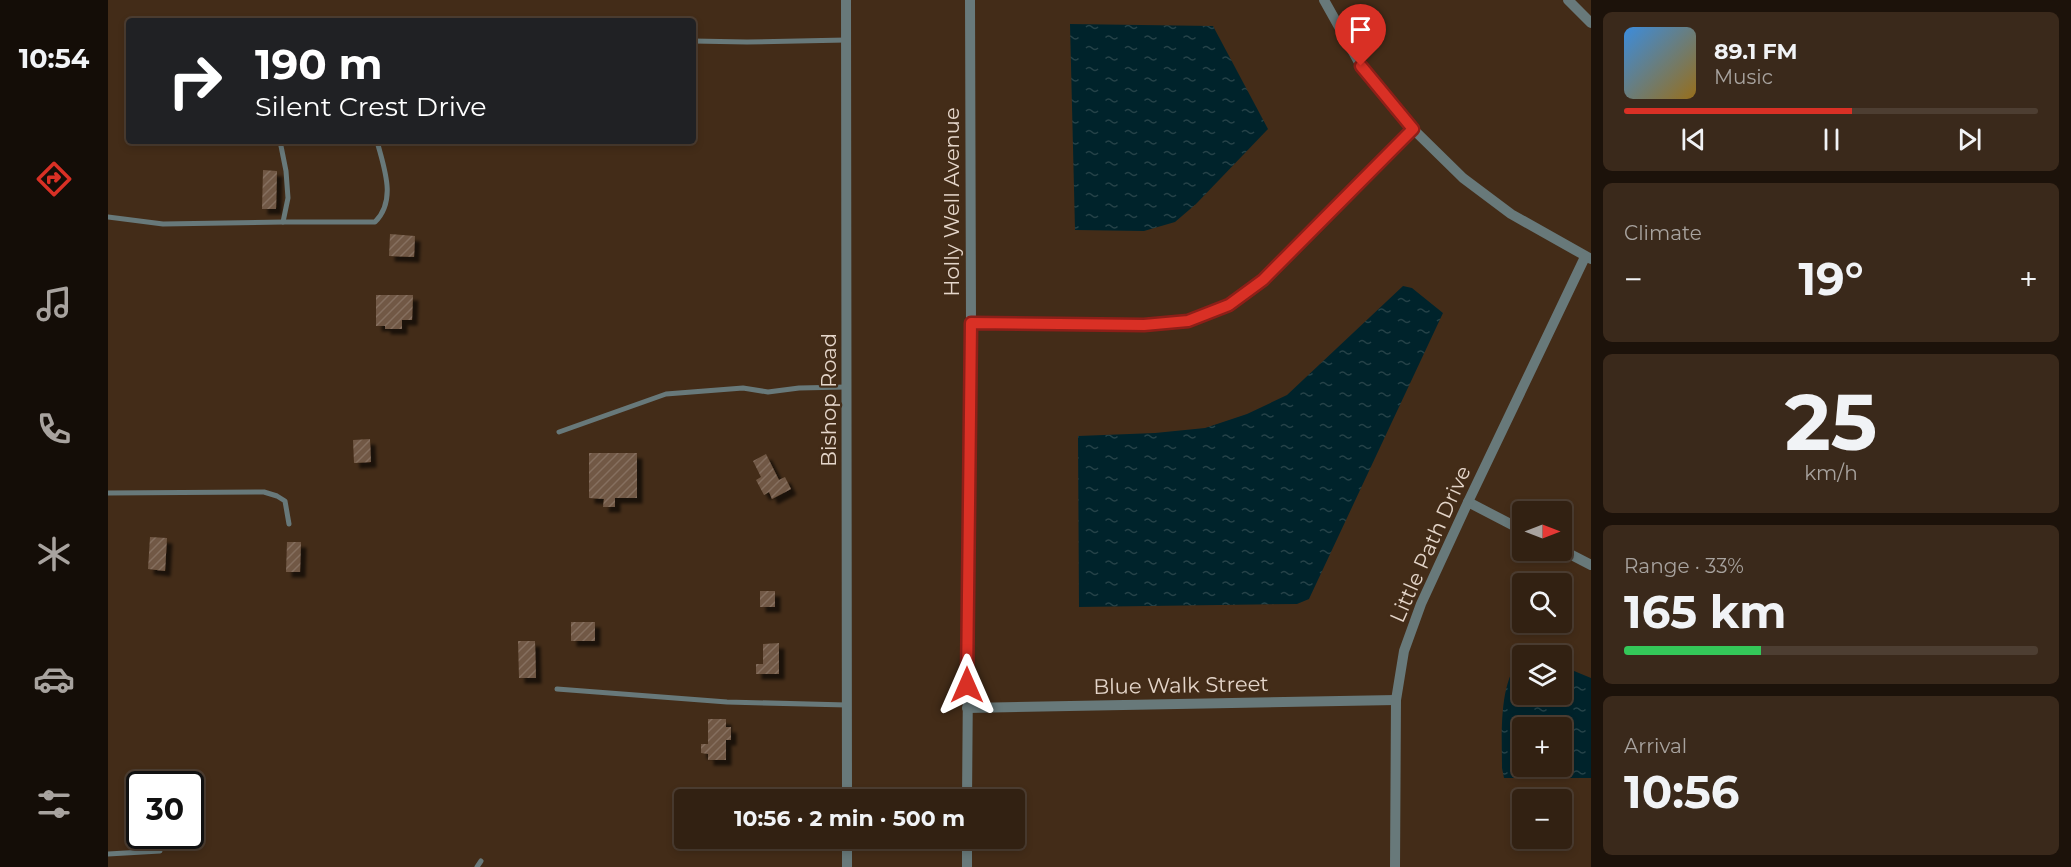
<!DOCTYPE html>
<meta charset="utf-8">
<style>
:root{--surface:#322112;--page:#3a291b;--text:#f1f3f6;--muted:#a8a39f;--line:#4d3e32;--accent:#d93025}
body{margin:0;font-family:Montserrat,sans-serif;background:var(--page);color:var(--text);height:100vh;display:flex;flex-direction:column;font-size:22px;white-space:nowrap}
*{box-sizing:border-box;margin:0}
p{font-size:20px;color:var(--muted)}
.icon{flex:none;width:33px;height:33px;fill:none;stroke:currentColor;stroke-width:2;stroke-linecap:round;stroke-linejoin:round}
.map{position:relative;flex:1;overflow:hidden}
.drawer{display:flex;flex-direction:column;gap:12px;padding:12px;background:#1c120a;width:480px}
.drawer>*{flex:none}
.hud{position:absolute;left:18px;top:18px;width:570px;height:126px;border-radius:6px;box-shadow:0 3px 9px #0003,0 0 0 2px var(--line);background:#202124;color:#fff;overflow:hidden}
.needle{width:39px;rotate:90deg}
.tools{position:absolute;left:1404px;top:501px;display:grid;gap:12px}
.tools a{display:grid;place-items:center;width:60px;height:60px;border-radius:6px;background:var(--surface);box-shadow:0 3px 9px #0003,0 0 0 2px var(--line);font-size:30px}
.speed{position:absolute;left:18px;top:771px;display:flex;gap:12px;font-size:30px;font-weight:700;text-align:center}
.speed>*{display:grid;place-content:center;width:78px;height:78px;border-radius:50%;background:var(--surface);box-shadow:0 3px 9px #0003,0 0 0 2px var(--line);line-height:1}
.speed .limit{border:3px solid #111;border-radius:9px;background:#fff;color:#111}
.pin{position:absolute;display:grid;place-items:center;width:51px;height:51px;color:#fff;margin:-62px -26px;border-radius:50% 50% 50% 0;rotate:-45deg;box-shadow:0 0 6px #0007}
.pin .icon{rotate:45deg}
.me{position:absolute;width:66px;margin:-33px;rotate:0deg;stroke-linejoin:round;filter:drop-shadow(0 0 4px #0008)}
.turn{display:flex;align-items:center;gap:21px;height:126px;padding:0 30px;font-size:27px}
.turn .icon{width:78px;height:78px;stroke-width:2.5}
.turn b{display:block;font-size:42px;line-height:51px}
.big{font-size:45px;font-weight:700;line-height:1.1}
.drawer .card{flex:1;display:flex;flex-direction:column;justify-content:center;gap:9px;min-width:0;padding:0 21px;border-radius:9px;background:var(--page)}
.drawer .dial{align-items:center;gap:0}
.dial b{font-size:78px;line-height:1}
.song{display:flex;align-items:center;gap:18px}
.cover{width:72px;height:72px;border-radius:9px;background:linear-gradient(135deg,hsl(210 70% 55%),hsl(40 70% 35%))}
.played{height:6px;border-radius:3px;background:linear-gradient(90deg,var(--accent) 55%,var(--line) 55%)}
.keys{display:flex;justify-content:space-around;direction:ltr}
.heat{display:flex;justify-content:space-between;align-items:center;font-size:33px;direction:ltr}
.charge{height:9px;border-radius:4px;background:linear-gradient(90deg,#34c759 33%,var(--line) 0)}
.trip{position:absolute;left:566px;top:789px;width:351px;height:60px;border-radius:6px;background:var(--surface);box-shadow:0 3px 9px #0003,0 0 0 2px var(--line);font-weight:700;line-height:60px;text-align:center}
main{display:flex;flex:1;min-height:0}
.tab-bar{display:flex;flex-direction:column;width:108px;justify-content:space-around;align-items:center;background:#140d07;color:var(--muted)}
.tab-bar .icon{width:42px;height:42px}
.tab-bar .on{color:var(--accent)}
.tab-bar b{font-size:27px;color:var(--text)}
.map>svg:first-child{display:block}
.water{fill:url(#water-ripples);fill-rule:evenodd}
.building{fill:url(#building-hatch);filter:url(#shadow)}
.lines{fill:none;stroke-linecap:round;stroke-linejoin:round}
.service{stroke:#68797a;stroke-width:5}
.minor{stroke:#68797a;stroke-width:10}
.route-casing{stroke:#8d1f18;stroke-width:15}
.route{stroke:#d93025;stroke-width:10}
.labels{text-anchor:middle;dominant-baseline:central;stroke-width:4.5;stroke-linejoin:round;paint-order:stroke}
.street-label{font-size:21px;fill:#e5d6ca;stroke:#432c18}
</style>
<main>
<nav class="tab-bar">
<b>10:54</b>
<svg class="icon on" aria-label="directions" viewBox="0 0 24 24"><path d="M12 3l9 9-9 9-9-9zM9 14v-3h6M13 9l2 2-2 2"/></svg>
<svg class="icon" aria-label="music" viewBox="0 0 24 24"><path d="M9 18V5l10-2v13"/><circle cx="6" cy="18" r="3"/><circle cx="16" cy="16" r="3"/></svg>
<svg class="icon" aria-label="phone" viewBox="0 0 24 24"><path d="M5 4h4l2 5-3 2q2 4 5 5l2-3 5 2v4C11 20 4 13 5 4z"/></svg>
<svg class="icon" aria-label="climate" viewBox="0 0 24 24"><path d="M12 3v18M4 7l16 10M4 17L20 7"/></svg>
<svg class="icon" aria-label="car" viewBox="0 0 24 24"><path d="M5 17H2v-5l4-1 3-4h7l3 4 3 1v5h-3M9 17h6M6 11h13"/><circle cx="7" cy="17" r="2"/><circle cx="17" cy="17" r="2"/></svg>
<svg class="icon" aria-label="filters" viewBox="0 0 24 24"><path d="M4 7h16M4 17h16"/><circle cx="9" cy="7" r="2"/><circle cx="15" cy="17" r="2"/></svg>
</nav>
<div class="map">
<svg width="1483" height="867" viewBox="0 0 1483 867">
<defs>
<pattern id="water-ripples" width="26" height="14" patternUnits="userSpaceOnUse" patternTransform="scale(1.5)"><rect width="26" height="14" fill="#00232b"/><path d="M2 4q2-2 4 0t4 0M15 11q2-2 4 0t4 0" fill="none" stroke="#254248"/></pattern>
<pattern id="building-hatch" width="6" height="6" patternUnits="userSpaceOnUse" patternTransform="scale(1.5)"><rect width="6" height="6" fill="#715844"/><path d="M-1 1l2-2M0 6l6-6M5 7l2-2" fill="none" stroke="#856f5e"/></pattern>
<filter id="shadow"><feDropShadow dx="5.5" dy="5.5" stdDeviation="1.5" flood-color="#0009"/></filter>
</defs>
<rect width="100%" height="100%" fill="#432c18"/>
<g class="water">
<path d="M962 24 1105 26 1160 129 1088 204 1067 222 1036 231 967 230Z"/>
<path d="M1295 286 1304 288 1335 313 1201 599 1189 604 971 607 970 436 1047 433 1097 428 1139 414 1179 395Z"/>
<path d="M1414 657V694H1454V666L1483 678V778H1396L1394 768C1394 736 1390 681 1414 657ZM1414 728H1454V766H1414Z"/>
</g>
<g class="building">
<path d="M155 170 169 171 168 209H154Z"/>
<path d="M282 234 307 236 306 257 281 256Z"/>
<path d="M268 295H305L304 320H294V329H277V326H268Z"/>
<path d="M262 439 263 462 246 463 245 440Z"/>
<path d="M481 453H529V498H507V507H495L496 499 481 498Z"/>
<path d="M658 454 671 480 677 477 683 489 664 499 661 492 656 495 648 480 653 477 645 461Z"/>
<path d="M42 537 59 538 57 571 40 569Z"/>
<path d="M179 542H193L192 572H178Z"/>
<rect x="652" y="591" width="15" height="16"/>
<rect x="463" y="622" width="24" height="19"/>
<path d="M410 641H427L428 678H411Z"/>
<path d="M671 643V674H648V664H655V644Z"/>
<path d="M600 719H618V727H623V740H618V760H600V754L593 753V744H600Z"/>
</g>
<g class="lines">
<g class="service">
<path d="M585 41 639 42 738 40"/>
<path d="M172 141 178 171 180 198 175 222"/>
<path d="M0 217 55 224 175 222H267C289 200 276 168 269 141"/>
<path d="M451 432 558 394 635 388 660 392 691 388 738 387"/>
<path d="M0 493 156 492 169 496 177 501 181 524"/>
<path d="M449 689 619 702 739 705"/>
<path d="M0 854 52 851"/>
<path d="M369 867 373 861"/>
</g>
<g class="minor">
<path d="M738 0 739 800"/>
<path d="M1216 0 1253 66 1305 129 1355 178 1403 214 1483 259"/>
<path d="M1460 0 1483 23"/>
<path d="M863 323 1036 325 1080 321 1121 305 1155 281 1305 129"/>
<path d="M1360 502 1414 530"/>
<path d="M1454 550 1483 565"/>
<path d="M859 708 1288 700"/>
<path d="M859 800 863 323 862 0"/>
<path d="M739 838V867"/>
<path d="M859 867V838"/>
<path d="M1287 867 1288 700 1296 651 1313 604 1360 502 1477 257"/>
</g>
</g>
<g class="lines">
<g class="route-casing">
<path id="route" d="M859 685 863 323 1036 325 1080 321 1121 305 1155 280 1305 129 1253 66"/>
</g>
<use href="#route" class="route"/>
</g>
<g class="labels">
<g class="street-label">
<text transform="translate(843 202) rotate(-90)">Holly Well Avenue</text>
<text transform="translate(720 400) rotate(-90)">Bishop Road</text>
<text transform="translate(1322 544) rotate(-66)">Little Path Drive</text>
<text transform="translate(1073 685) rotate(-1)">Blue Walk Street</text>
</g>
</g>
</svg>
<div class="tools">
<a><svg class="needle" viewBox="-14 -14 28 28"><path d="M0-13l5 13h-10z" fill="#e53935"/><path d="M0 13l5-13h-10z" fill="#a8a39f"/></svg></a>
<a><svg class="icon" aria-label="search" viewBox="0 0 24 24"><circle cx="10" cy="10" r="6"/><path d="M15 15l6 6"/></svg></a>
<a><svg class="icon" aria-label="layers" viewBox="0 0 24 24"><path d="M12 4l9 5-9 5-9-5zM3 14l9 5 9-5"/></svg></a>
<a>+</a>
<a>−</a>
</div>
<div class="speed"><div class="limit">30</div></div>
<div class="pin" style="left:1253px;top:66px;background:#d93025"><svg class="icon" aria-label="arrive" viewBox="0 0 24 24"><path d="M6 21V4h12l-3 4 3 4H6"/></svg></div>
<svg class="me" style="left:859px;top:685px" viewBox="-20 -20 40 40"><path d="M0-17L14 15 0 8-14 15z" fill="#d93025" stroke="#fff" stroke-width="4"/></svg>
<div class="trip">10:56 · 2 min · 500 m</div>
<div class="hud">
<div class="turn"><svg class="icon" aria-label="right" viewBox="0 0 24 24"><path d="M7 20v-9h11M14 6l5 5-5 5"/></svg><div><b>190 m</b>Silent Crest Drive</div></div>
</div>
</div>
<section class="drawer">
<div class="card">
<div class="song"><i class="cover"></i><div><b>89.1 FM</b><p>Music</p></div></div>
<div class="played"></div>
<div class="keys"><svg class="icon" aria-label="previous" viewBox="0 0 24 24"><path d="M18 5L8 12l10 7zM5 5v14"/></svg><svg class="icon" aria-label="pause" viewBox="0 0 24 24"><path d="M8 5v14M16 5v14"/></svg><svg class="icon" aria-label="next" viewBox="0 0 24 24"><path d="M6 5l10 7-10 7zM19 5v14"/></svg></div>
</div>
<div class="card"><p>Climate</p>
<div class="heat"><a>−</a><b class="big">19°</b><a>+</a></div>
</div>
<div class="card dial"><b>25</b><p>km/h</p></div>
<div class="card"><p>Range · 33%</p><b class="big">165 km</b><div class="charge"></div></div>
<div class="card"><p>Arrival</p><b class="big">10:56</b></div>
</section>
</main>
